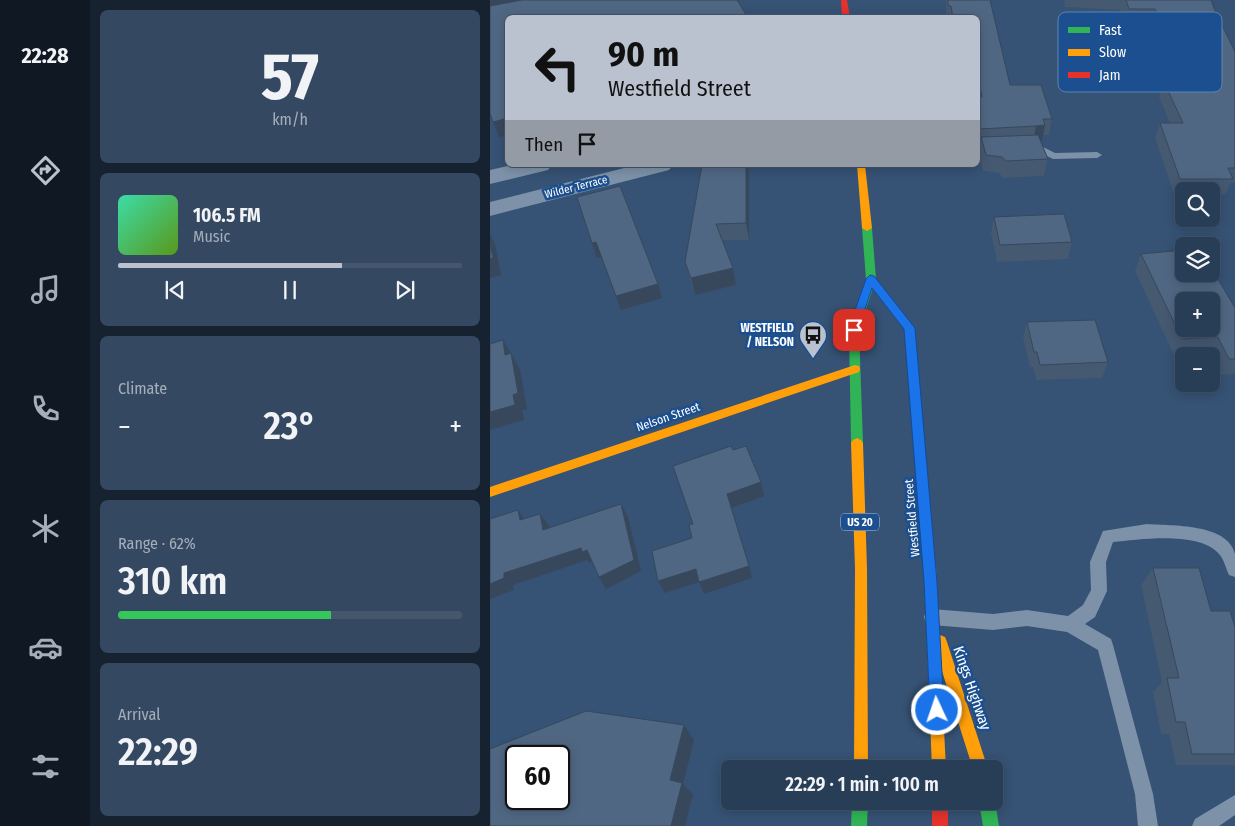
<!DOCTYPE html>
<meta charset="utf-8">
<style>
:root{--surface:#283e57;--page:#344961;--text:#f1f3f6;--muted:#a5aeba;--line:#44576d;--accent:#b9c2ce}
body{margin:0;font-family:"Fira Sans Condensed",sans-serif;background:var(--page);color:var(--text);height:100vh;display:flex;flex-direction:column;font-size:19px;white-space:nowrap}
*{box-sizing:border-box;margin:0}
p{font-size:16px;color:var(--muted)}
.icon{flex:none;width:28px;height:28px;fill:none;stroke:currentColor;stroke-width:2;stroke-linecap:round;stroke-linejoin:round}
.map{position:relative;flex:1;overflow:hidden}
.panel{display:flex;flex-direction:column;gap:10px;padding:10px;background:#162230;width:400px}
.panel>*{flex:none}
.top-card{position:absolute;left:15px;top:15px;width:475px;height:152px;border-radius:8px;box-shadow:0 2px 12px #0003,0 0 0 1px var(--line);background:#b9c2ce;color:#111;overflow:hidden}
.buttons{position:absolute;left:685px;top:182px;display:grid;gap:10px}
.buttons a{display:grid;place-items:center;width:45px;height:45px;border-radius:8px;background:var(--surface);box-shadow:0 2px 12px #0003,0 0 0 1px var(--line);font-size:25px}
.speed{position:absolute;left:15px;top:745px;display:flex;gap:10px;font-size:25px;font-weight:700;text-align:center}
.speed>*{display:grid;place-content:center;width:65px;height:65px;border-radius:50%;background:var(--surface);box-shadow:0 2px 12px #0003,0 0 0 1px var(--line);line-height:1}
.speed .limit{border:2px solid #111;border-radius:8px;background:#fff;color:#111}
.pin{position:absolute;display:grid;place-items:center;width:42px;height:42px;color:#fff;margin:-21px;border-radius:10px;box-shadow:0 2px 8px #0006}
.me{position:absolute;width:55px;margin:-28px;rotate:357deg;stroke-linejoin:round;filter:drop-shadow(0 0 4px #0008)}
.turn{display:flex;align-items:center;gap:18px;height:105px;padding:0 20px;font-size:22px}
.turn .icon{width:65px;height:65px;stroke-width:2.5}
.turn b{display:block;font-size:35px;line-height:42px}
.then{display:flex;align-items:center;height:48px;padding:0 20px;background:#0003;gap:10px;font-size:19px}
.big{font-size:38px;font-weight:600;line-height:1.1}
.panel .widget{flex:1;display:flex;flex-direction:column;justify-content:center;gap:8px;min-width:0;padding:0 18px;border-radius:8px;background:var(--page)}
.panel .dial{align-items:center;gap:0}
.dial b{font-size:65px;line-height:1}
.song{display:flex;align-items:center;gap:15px}
.cover{width:60px;height:60px;border-radius:8px;background:linear-gradient(135deg,hsl(160 70% 55%),hsl(90 70% 35%))}
.played{height:5px;border-radius:2px;background:linear-gradient(90deg,var(--accent) 65%,var(--line) 65%)}
.keys{display:flex;justify-content:space-around;direction:ltr}
.heat{display:flex;justify-content:space-between;align-items:center;font-size:28px;direction:ltr}
.charge{height:8px;border-radius:4px;background:linear-gradient(90deg,#34c759 62%,var(--line) 0)}
.trip{position:absolute;left:231px;top:760px;width:282px;height:50px;border-radius:8px;background:var(--surface);box-shadow:0 2px 12px #0003,0 0 0 1px var(--line);font-weight:600;line-height:50px;text-align:center}
main{display:flex;flex:1;min-height:0}
.tab-bar{display:flex;flex-direction:column;width:90px;justify-content:space-around;align-items:center;background:#101923;color:var(--muted)}
.tab-bar .icon{width:35px;height:35px}
.tab-bar .active{color:var(--accent)}
.tab-bar b{font-size:22px;color:var(--text)}
.map>svg:first-child{display:block}
.lines{fill:none;stroke-linecap:round;stroke-linejoin:round}
.lane{fill:#7d92a8;fill-rule:evenodd}
.street{fill:#7d92a8;fill-rule:evenodd}
.fast{fill:#30b455;fill-rule:evenodd}
.slow{fill:#ff9f0a;fill-rule:evenodd}
.jam{fill:#e5322d;fill-rule:evenodd}
.wall{fill:#455971}
.shaded-wall{fill:#38485c}
.building{fill:#506783;stroke:#38485c;fill-rule:evenodd}
.route{fill:#1a73e8;stroke:#114b97}
.labels{text-anchor:middle;dominant-baseline:central;stroke-width:5;stroke-linejoin:round;paint-order:stroke}
.far-street-label{font-size:11px;fill:#fff;stroke:#1b4f8f}
.shield{fill:#1b4f8f;stroke:#bbcadd;stroke-width:1}
.shield-label{font-size:11px;font-weight:bold;fill:#fff}
.poi-label{font-size:12px;font-weight:bold;fill:#fff;stroke:#1b4f8f;text-anchor:end}
.street-label{font-size:12px;fill:#fff;stroke:#1b4f8f}
.near-street-label{font-size:15px;fill:#fff;stroke:#1b4f8f}
.key{fill:#1b4f8f;stroke:#5f84b1;stroke-width:1}
.key-label{font-size:14px;fill:#fff}
</style>
<main>
<nav class="tab-bar">
<b>22:28</b>
<svg class="icon active" aria-label="directions" viewBox="0 0 24 24"><path d="M12 3l9 9-9 9-9-9zM9 14v-3h6M13 9l2 2-2 2"/></svg>
<svg class="icon" aria-label="music" viewBox="0 0 24 24"><path d="M9 18V5l10-2v13"/><circle cx="6" cy="18" r="3"/><circle cx="16" cy="16" r="3"/></svg>
<svg class="icon" aria-label="phone" viewBox="0 0 24 24"><path d="M5 4h4l2 5-3 2q2 4 5 5l2-3 5 2v4C11 20 4 13 5 4z"/></svg>
<svg class="icon" aria-label="climate" viewBox="0 0 24 24"><path d="M12 3v18M4 7l16 10M4 17L20 7"/></svg>
<svg class="icon" aria-label="car" viewBox="0 0 24 24"><path d="M5 17H2v-5l4-1 3-4h7l3 4 3 1v5h-3M9 17h6M6 11h13"/><circle cx="7" cy="17" r="2"/><circle cx="17" cy="17" r="2"/></svg>
<svg class="icon" aria-label="filters" viewBox="0 0 24 24"><path d="M4 7h16M4 17h16"/><circle cx="9" cy="7" r="2"/><circle cx="15" cy="17" r="2"/></svg>
</nav>
<section class="panel">
<div class="widget dial"><b>57</b><p>km/h</p></div>
<div class="widget">
<div class="song"><i class="cover"></i><div><b>106.5 FM</b><p>Music</p></div></div>
<div class="played"></div>
<div class="keys"><svg class="icon" aria-label="previous" viewBox="0 0 24 24"><path d="M18 5L8 12l10 7zM5 5v14"/></svg><svg class="icon" aria-label="pause" viewBox="0 0 24 24"><path d="M8 5v14M16 5v14"/></svg><svg class="icon" aria-label="next" viewBox="0 0 24 24"><path d="M6 5l10 7-10 7zM19 5v14"/></svg></div>
</div>
<div class="widget"><p>Climate</p>
<div class="heat"><a>−</a><b class="big">23°</b><a>+</a></div>
</div>
<div class="widget"><p>Range · 62%</p><b class="big">310 km</b><div class="charge"></div></div>
<div class="widget"><p>Arrival</p><b class="big">22:29</b></div>
</section>
<div class="map">
<svg width="745" height="826" viewBox="0 0 745 826">
<rect width="100%" height="100%" fill="#365274"/>
<g class="lines">
<g class="lane">
<path d="M547 144 565 153 607 152 612 155 607 158 563 159 545 150 534 149 533 147 538 144Z"/>
<path d="M657 524C681 526 738 523 745 554 745 561 745 570 745 577L739 575C736 569 734 559 729 554 710 531 651 539 623 542L616 562 617 591 605 617 595 624 621 639 623 645 663 794 668 826H648L645 794 608 650 577 632 537 626 503 630 442 625 436 623 434 617 436 611 442 609 503 614 537 610 578 616 593 605 601 590 600 562 613 531Z"/>
<path d="M745 795V815L729 826H702L705 819Z"/>
</g>
<g class="street">
<path d="M22 165H62L58 170 0 184V170Z"/>
<path d="M146 165H183L179 170 0 216V202Z"/>
</g>
<g class="fast">
<path d="M377 225 382 228 386 279 369 330 373 443 371 446 367 448 363 446 361 443 359 330 376 279 372 228Z"/>
<path d="M362 801H378L377 826H361Z"/>
<path d="M489 801H505L509 826H493Z"/>
</g>
<g class="slow">
<path d="M367 165H375L382 228 377 231 372 228Z"/>
<path d="M365 365 369 366 370 369 369 372 0 497V487Z"/>
<path d="M367 438 371 440 373 443 377 569 378 769H364L365 569 361 443 363 440Z"/>
<path d="M440 561 445 563 446 567 450 635 455 637 457 642 498 769H483L451 668 456 769H442L434 567 435 563Z"/>
</g>
<g class="jam">
<path d="M351 0H357L360 18H352Z"/>
<path d="M381 276 384 277 424 328 446 567 445 571 440 573 435 571 434 567 414 329 378 281 376 279Z"/>
<rect x="442" y="801" width="16" height="25"/>
</g>
</g>
<g class="wall">
<path d="M456 0H500L520 85 562 119 559 135H553L552 141H550L558 159 554 176 513 178 509 173 493 171 489 154 490 145H488V18H456Z"/>
<path d="M574 0H721L730 25 745 52V183H740L736 194H721V191H694V194H684L665 138 670 123H680L669 97 674 82H707L700 65 691 33H664L660 24H635L630 10 575 7Z"/>
<path d="M212 165H258L259 174V240H232L246 285 205 295 195 262Z"/>
<path d="M504 217 582 242 578 259 507 262 501 233Z"/>
<path d="M651 254 724 279 745 308V374L729 375 721 356 719 353 684 355 645 271Z"/>
<path d="M537 322 618 362 612 378 546 380 543 367H540L533 338Z"/>
<path d="M663 568 721 611 745 627V765H686L679 734H671L663 692 672 682 651 585Z"/>
</g>
<g class="shaded-wall">
<path d="M0 0H41L0 8Z"/>
<path d="M18 118V135L9 137 3 122Z"/>
<path d="M555 125 552 141 543 142 546 126Z"/>
<path d="M256 165H258L259 174V240L256 223Z"/>
<path d="M0 234 5 244 11 275 0 278Z"/>
<path d="M106 242 112 257 107 258 102 243Z"/>
<path d="M243 268 246 285 205 295 201 278Z"/>
<path d="M168 284 172 298 131 310 126 296Z"/>
<path d="M13 340 30 369 37 409 32 410 34 420 0 430V412Z"/>
<path d="M271 482 274 496 241 508 237 494Z"/>
<path d="M131 504 138 517 151 571 116 589 109 577Z"/>
<path d="M28 510 37 523 30 520Z"/>
<path d="M50 514 59 526 61 542 53 530Z"/>
<path d="M91 548 97 550 104 561 99 563 97 560 23 585 24 590 0 599V584L14 573Z"/>
<path d="M259 566 262 578 214 594 209 582 175 593 168 581 206 569Z"/>
<path d="M194 725 204 740 193 784 203 794 195 826H181L180 780Z"/>
</g>
<g class="building">
<path d="M32 0H247L258 18H18V118L3 122 0 113V6Z"/>
<path d="M458 0H500L520 85H551L562 119H553L555 125 546 126 489 129 488 125V97H492L488 74V18H463L461 6H458Z"/>
<path d="M636 0H721L730 25H732L745 52V168H738L743 179H690L670 123H693L674 82 719 81 705 50 696 19 668 18 665 9H639Z"/>
<path d="M548 135 558 159 516 161 512 157 496 155 491 137Z"/>
<path d="M212 165H256V223L226 224 243 268 201 278 195 262Z"/>
<path d="M130 186 168 284 126 296 106 242 102 243 87 197Z"/>
<path d="M574 214 582 242 510 245 504 217Z"/>
<path d="M0 244 3 258 0 259Z"/>
<path d="M694 250V274H721L724 279H728L745 308V359H739L728 337 692 339 651 254ZM694 301H721V329H694Z"/>
<path d="M605 320 618 362 550 365 547 352H544L537 322Z"/>
<path d="M13 340 15 355 21 353 28 393 23 395 25 405 0 412V344Z"/>
<path d="M241 446 243 450 256 446 271 482 237 494 259 566 209 582 206 569 168 581 162 551 202 538 199 525 203 524 183 466Z"/>
<path d="M131 504 144 560 109 577 97 550 92 552 91 548 14 573V578L0 584V519L28 510 30 520 50 514 53 530Z"/>
<path d="M663 568H709L721 611H740L745 627V754H702L695 722H686L677 678H689Z"/>
<path d="M96 711 194 725 180 780 192 783 181 826H0V749ZM26 756H69V799H26Z"/>
</g>
<path class="route" d="M380 275 384 276 425 328 447 582 454 710 452 716 447 718 442 716 440 710 434 582 414 329 382 288 367 333H360L358 330 376 279Z"/>
<defs>
<g id="bus-pin" transform="scale(1.4375)"><path d="M0 17L-7.5 6A9.5 9.5 0 1 1 7.5 6Z" fill="#b9c2ce" stroke="#1b4f8f"/><path d="M-5-6H5V4H4V6H2V4H-2V6H-4V4H-5ZM-3.5-4V0h7V-4ZM-3.5 1.2v1.5H-2V1.2ZM2 1.2v1.5H3.5V1.2Z" fill="#111"/></g>
</defs>
<g fill-rule="evenodd">
<use href="#bus-pin" x="323" y="335"/>
</g>
<g class="labels">
<g class="far-street-label">
<text transform="translate(86 187) rotate(-14)">Wilder Terrace</text>
</g>
<rect class="shield" x="351" y="513.5" width="38" height="17" rx="4"/>
<g class="shield-label">
<text x="370" y="522">US 20</text>
</g>
<g class="poi-label">
<text x="304" y="328">WESTFIELD<tspan x="304" dy="14">/ NELSON</tspan></text>
</g>
<g class="street-label">
<text transform="translate(178 417) rotate(-19)">Nelson Street</text>
<text transform="translate(422 518) rotate(-95)">Westfield Street</text>
</g>
<g class="near-street-label">
<text transform="translate(482 688) rotate(71)">Kings Highway</text>
</g>
</g>
<rect x="568" y="12" width="164" height="80" rx="8" class="key"/>
<rect x="578" y="27" width="22" height="6" fill="#30b455"/>
<rect x="578" y="49" width="22" height="7" fill="#ff9f0a"/>
<rect x="578" y="72" width="22" height="6" fill="#e5322d"/>
<g class="key-label">
<text x="609" y="35">Fast</text>
<text x="609" y="57">Slow</text>
<text x="609" y="80">Jam</text>
</g>
</svg>
<div class="buttons">
<a><svg class="icon" aria-label="search" viewBox="0 0 24 24"><circle cx="10" cy="10" r="6"/><path d="M15 15l6 6"/></svg></a>
<a><svg class="icon" aria-label="layers" viewBox="0 0 24 24"><path d="M12 4l9 5-9 5-9-5zM3 14l9 5 9-5"/></svg></a>
<a>+</a>
<a>−</a>
</div>
<div class="speed"><div class="limit">60</div></div>
<div class="pin" style="left:364px;top:330px;background:#d93025"><svg class="icon" aria-label="arrive" viewBox="0 0 24 24"><path d="M6 21V4h12l-3 4 3 4H6"/></svg></div>
<svg class="me" style="left:447px;top:710px" viewBox="-20 -20 40 40"><circle r="17" fill="#1a73e8" stroke="#fff" stroke-width="3"/><path d="M0-11L8 9 0 5-8 9z" fill="#fff"/></svg>
<div class="trip">22:29 · 1 min · 100 m</div>
<div class="top-card">
<div class="turn"><svg class="icon" aria-label="left" viewBox="0 0 24 24"><path d="M17 20v-9H6M10 6l-5 5 5 5"/></svg><div><b>90 m</b>Westfield Street</div></div>
<div class="then">Then<svg class="icon" aria-label="arrive" viewBox="0 0 24 24"><path d="M6 21V4h12l-3 4 3 4H6"/></svg></div>
</div>
</div>
</main>
